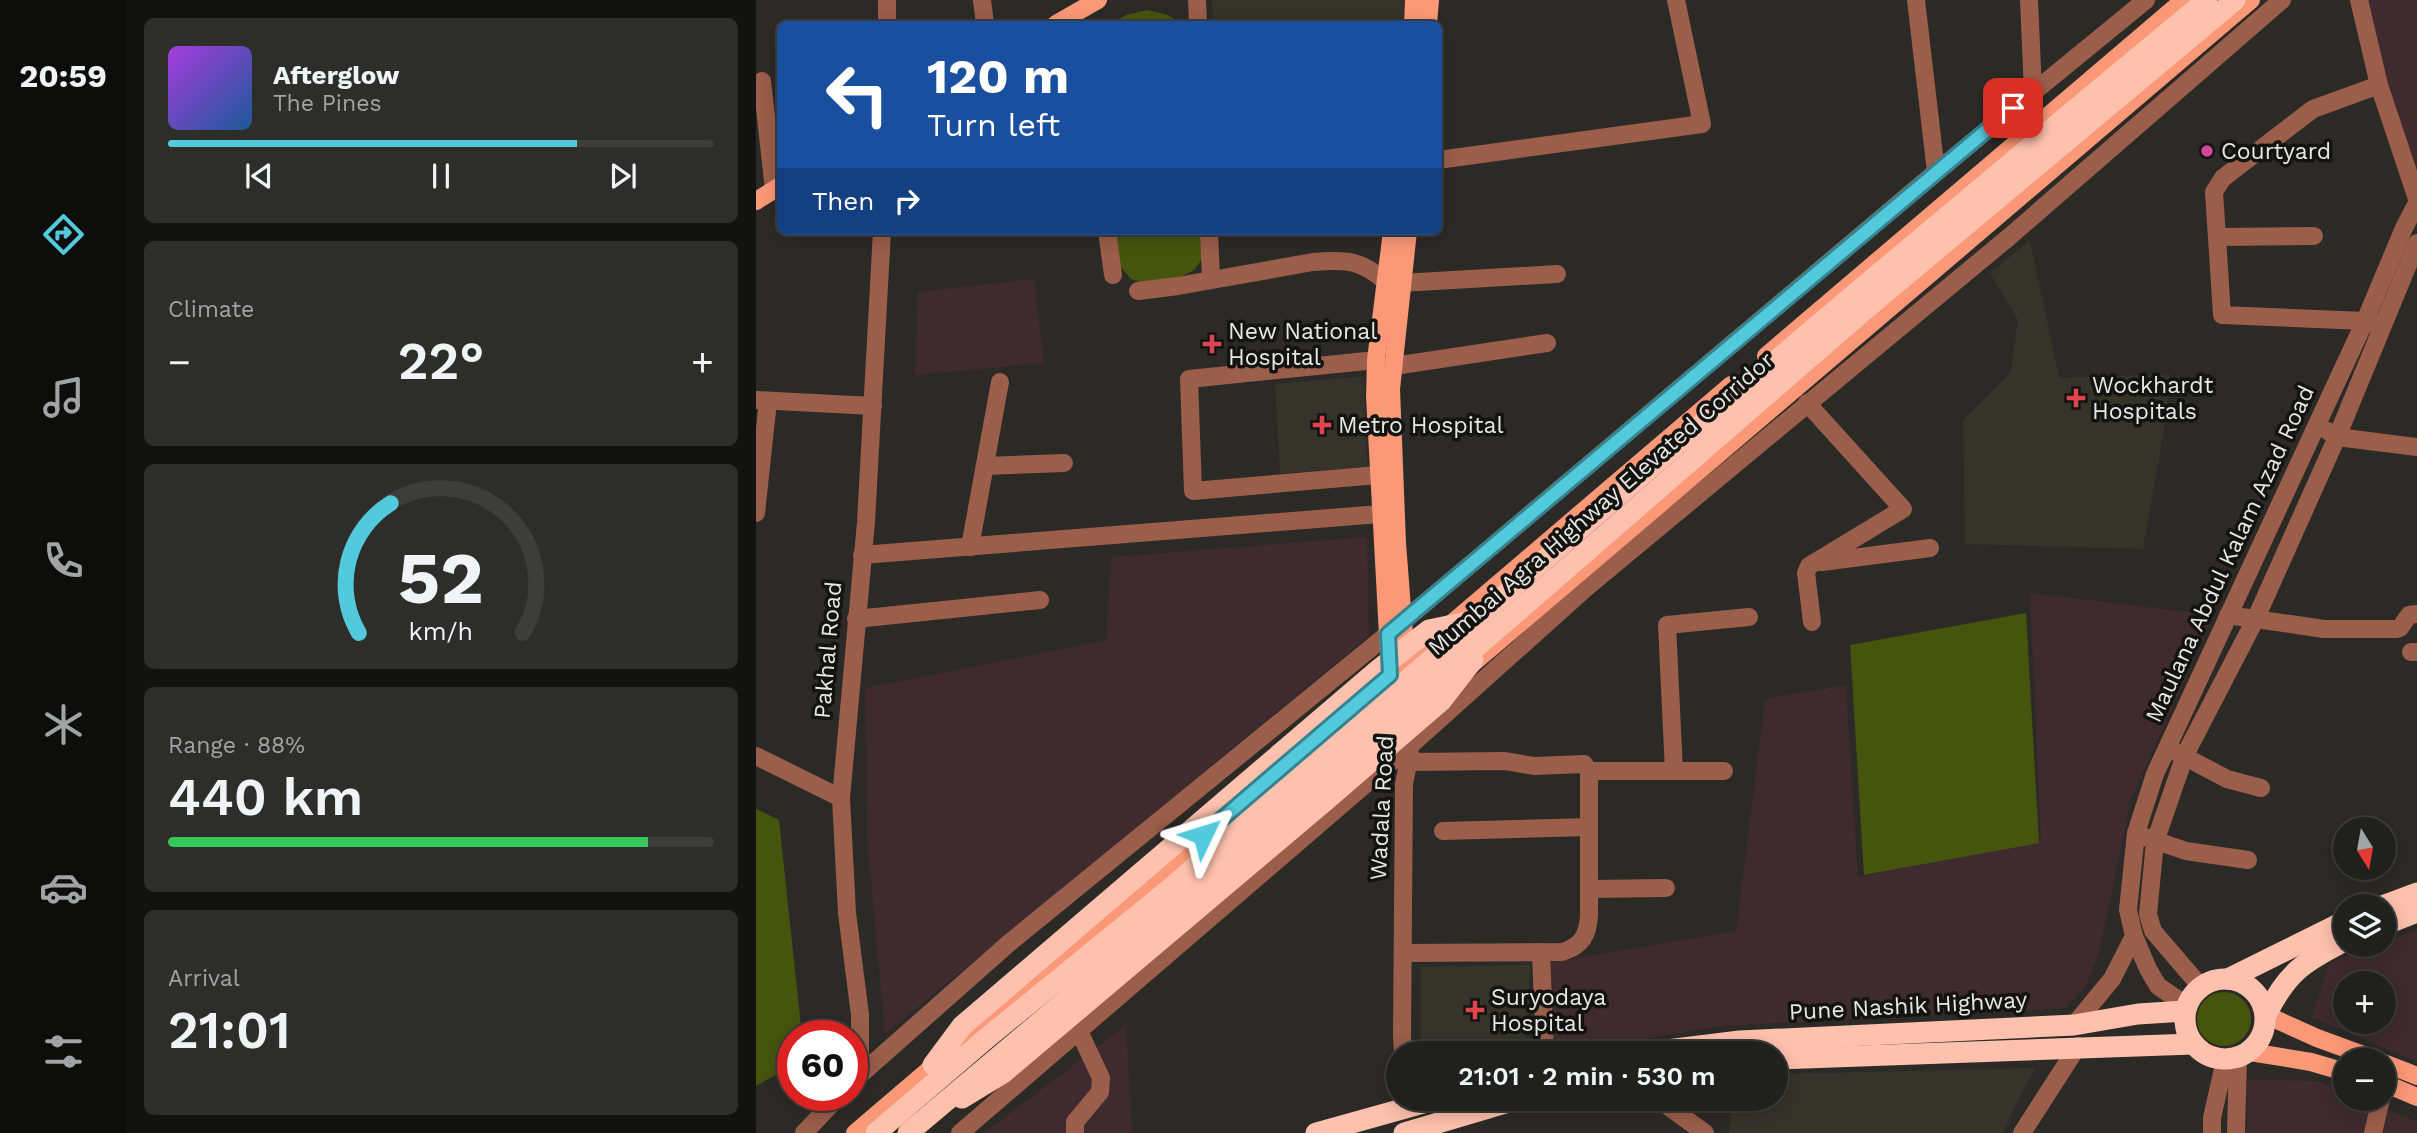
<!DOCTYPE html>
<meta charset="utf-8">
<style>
:root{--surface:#20201d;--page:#2d2d2a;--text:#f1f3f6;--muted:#a2a3a4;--line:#3d3e3b;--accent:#53cadc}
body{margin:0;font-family:"Work Sans",sans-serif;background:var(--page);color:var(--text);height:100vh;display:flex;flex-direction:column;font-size:26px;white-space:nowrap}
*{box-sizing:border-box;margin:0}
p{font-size:23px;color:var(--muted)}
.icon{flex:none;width:38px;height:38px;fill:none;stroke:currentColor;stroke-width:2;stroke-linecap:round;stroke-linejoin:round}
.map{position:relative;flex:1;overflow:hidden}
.drawer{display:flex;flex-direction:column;gap:18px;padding:18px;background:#121210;width:630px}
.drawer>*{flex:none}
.hud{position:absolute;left:21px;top:21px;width:665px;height:214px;border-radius:10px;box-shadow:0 4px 18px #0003,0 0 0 2px var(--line);background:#1a4fa0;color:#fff;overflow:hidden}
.needle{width:46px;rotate:169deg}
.fabs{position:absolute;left:1577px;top:817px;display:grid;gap:14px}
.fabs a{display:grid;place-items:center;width:63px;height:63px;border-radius:50%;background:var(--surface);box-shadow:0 4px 18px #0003,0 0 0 2px var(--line);font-size:35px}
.speed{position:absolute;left:21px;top:1020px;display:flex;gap:14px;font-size:35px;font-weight:700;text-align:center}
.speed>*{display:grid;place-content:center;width:91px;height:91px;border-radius:50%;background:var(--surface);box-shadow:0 4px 18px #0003,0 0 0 2px var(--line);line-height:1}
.speed .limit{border:10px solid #d22;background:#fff;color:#111}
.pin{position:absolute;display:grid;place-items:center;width:60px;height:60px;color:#fff;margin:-30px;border-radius:14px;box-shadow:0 4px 10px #0006}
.me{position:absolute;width:77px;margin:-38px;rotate:49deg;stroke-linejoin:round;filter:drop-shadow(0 0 5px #0008)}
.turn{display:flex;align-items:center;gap:24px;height:147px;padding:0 35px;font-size:32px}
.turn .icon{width:91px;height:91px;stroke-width:2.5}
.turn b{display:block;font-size:49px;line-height:60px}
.then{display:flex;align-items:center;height:66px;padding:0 35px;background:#0003;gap:14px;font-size:26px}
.big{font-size:52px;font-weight:600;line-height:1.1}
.drawer .card{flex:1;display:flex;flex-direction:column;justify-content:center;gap:10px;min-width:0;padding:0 24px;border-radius:10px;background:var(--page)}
.drawer .dial{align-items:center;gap:0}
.dial svg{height:182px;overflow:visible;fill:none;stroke:var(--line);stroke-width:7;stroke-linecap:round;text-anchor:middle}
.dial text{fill:var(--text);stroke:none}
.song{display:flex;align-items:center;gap:21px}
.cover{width:84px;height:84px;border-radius:10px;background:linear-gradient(135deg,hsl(280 70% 55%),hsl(210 70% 35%))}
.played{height:7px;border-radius:4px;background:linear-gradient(90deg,var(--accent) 75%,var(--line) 75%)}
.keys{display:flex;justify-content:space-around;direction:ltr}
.heat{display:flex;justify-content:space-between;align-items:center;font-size:38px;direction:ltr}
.charge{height:10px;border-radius:5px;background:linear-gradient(90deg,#34c759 88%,var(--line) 0)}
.trip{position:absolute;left:630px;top:1041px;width:402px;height:70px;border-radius:35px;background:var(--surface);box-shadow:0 4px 18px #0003,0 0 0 2px var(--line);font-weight:600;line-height:70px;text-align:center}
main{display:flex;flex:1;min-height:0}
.tabs{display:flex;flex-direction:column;width:126px;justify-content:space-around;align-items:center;background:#0d0d0c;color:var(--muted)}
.tabs .icon{width:49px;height:49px}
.tabs .active{color:var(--accent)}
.tabs b{font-size:32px;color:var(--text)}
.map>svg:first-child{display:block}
.commercial{fill:#3f2b2f;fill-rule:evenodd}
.built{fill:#35332a}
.green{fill:#47540e}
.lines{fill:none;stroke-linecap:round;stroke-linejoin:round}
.minor{stroke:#9a5e4a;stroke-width:18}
.major{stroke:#fb9877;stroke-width:18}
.highway{stroke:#fec1ad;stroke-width:21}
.highway-bridge{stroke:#fec1ad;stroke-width:21}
.route-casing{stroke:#36838f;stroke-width:18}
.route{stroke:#53cadc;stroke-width:12}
.hotel-dot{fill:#d1479c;stroke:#131311;stroke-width:2.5}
.health-dot{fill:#e0444e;stroke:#131311;stroke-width:2.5}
.labels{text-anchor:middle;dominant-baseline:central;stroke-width:7;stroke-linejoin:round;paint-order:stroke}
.poi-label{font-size:23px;fill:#e7e7e5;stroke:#131311;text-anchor:start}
.street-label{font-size:23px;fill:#e7e7e5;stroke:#131311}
</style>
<main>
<nav class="tabs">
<b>20:59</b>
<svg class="icon active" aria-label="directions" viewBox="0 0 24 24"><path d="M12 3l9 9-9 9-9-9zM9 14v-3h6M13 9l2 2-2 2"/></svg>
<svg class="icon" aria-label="music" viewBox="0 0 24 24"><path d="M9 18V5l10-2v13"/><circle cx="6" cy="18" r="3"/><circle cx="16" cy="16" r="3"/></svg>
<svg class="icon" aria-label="phone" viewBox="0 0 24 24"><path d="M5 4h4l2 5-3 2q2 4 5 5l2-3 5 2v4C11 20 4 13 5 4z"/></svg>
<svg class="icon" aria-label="climate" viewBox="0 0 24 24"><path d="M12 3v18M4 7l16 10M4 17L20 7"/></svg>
<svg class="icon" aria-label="car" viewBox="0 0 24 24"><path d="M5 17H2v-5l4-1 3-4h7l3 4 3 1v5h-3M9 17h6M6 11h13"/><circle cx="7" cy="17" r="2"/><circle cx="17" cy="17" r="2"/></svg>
<svg class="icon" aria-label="filters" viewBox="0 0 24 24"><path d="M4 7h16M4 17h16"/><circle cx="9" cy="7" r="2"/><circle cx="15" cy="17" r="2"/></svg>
</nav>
<section class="drawer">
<div class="card">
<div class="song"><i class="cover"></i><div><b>Afterglow</b><p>The Pines</p></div></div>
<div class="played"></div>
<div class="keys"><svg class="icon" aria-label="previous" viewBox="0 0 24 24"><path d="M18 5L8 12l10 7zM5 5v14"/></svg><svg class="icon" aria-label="pause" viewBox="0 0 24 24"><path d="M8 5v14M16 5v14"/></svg><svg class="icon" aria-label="next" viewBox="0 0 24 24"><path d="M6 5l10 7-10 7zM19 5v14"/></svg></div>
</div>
<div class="card"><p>Climate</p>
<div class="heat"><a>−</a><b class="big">22°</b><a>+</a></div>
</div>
<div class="card dial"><svg viewBox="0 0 100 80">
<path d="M14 69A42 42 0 1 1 86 69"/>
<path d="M14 69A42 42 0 0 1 28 12" stroke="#53cadc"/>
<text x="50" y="56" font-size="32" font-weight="700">52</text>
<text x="50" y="72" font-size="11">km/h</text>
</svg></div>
<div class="card"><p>Range · 88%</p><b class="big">440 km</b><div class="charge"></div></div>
<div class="card"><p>Arrival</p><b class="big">21:01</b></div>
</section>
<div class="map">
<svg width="1661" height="1133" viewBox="0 0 1661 1133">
<rect width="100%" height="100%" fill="#2b2a27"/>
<g class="commercial">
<path d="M1611 0H1661V183L1655 190Z"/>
<path d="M278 279 288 363 159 375 162 292Z"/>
<path d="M611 537 613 636 129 1034 111 836 109 688 350 640 355 557Z"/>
<path d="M1274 593 1458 615 1375 799 1343 953 1329 989 1309 1008 963 1026 815 1053H795L791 963 980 931 1009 699 1090 685 1102 877 1285 842Z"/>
<path d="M1661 930V1062L1556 1017 1573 963 1621 945H1628V942ZM1589 984H1628V1022H1589Z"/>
<path d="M370 1025 376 1133H228Z"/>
<path d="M1491 1080 1561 1081 1589 1092V1099H1605L1661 1122V1133H1491Z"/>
</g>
<g class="built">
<path d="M456 0H648L647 24H457Z"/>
<path d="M1274 240 1303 378 1414 374 1410 418 1387 549 1209 544 1207 420 1255 372 1262 320 1234 273Z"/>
<path d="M608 376 611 467 524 473 519 384Z"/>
<path d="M774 965 770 1053H665V967Z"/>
<path d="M1279 1068 1246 1133H973L976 1099H1020V1074Z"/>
</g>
<g class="green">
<path d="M391 10 412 15 426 24H354L370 15Z"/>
<path d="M360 231H445L447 258 438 270 423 278 389 284 375 279 364 266Z"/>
<path d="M1270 613 1283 843 1108 875 1094 645Z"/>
<path d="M0 809 23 820 46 1036H37V1065L0 1086Z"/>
<circle cx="1468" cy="1019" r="27"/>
</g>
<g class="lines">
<g class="minor">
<path d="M131 0V24"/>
<path d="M226 0 229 24"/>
<path d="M441 0 442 24"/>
<path d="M1160 0 1180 172"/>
<path d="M1273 0 1277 92"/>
<path d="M1603 0 1623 85 1661 199"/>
<path d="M6 81 18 190"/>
<path d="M682 160 946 124 920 0"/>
<path d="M351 231 357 275"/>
<path d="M453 231 455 279"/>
<path d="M1461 237 1558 236"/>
<path d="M645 283 801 274"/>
<path d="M382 291 422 286 557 262C589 259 605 260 629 281"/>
<path d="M1619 325 1609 321 1466 315 1458 192 1467 178 1557 109 1623 85"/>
<path d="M620 360 433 379 437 491 622 475"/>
<path d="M638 366 791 343"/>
<path d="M0 400 117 406"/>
<path d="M1051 403 1147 509 1053 566 1050 573 1056 622"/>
<path d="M1572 431 1581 437 1661 447"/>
<path d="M230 466 308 463"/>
<path d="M0 513 12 401"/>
<path d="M214 547 244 382"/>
<path d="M106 555 624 514"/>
<path d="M1066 562 1174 548"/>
<path d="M1472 615 1568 629H1640L1644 628 1653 615 1661 614"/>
<path d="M100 619 284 600"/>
<path d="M1655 652H1661"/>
<path d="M1420 752 1471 779 1505 788"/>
<path d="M0 756 85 798"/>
<path d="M833 771H968"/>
<path d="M918 771 911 625 993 617"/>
<path d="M687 831 833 827"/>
<path d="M1389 837 1430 851 1492 860"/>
<path d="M833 889 910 888"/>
<path d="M785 952 789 1054"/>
<path d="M647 953 806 952C826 946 832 935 833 915V771L828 764 778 766 749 761 652 762"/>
<path d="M1445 987 1397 931 1392 914 1399 842 1429 755 1500 618 1581 437 1661 243"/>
<path d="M1431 1006 1402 986 1392 969 1378 936 1372 910 1380 833 1399 774 1609 321 1648 228 1661 203"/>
<path d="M1318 1025 1356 979 1378 936"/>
<path d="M647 1054 646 1035 648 784 654 753"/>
<path d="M104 1074V1015L91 913 85 798 110 522 126 231"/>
<path d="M96 1082 252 944 632 634 1180 172 1390 0"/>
<path d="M902 1099 949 1133"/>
<path d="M48 1133 83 1096"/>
<path d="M204 1133 655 745 831 587 1253 237 1526 0"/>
<path d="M319 1133V1122L344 1092 345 1078 323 1031"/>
<path d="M1266 1133 1322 1046"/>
<path d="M1456 1133V1118L1469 1060"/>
<path d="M1480 1133 1482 1058"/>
<path d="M1617 1133 1625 1099"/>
</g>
<g class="major">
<path d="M300 24 342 0"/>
<path d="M657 24 658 0"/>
<path d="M672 24 674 0"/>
<path d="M0 201 24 186"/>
<path d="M1010 356 1428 0"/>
<path d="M650 660 641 543 635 389 652 231"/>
<path d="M709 670 1495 0"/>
<path d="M634 671 619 396 620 360 636 231"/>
<path d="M1510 1015 1561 1038 1621 1060"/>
<path d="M1494 1052 1555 1062 1589 1072"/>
<path d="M1628 1063 1661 1076"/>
<path d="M1628 1083 1661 1097"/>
<path d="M99 1133 975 385"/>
</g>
<g class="highway">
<path d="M719 621C959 409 1205 204 1451 0"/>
<path d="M734 635 1106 312 1479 0"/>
<path d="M1626 906 1661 893"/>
<path d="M1628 925 1661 912"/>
<circle cx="1469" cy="1019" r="40"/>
<path d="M1472 979 1589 921"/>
<path d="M1510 1015C1532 971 1547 963 1589 941"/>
<path d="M878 1054 984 1041 1318 1025 1382 1014 1429 1011"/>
<path d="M1020 1059 1437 1044"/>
<path d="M177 1065 206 1026 525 753"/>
<path d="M206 1098 247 1073 569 801"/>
<path d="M560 1133 682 1099"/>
<path d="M648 1133 763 1099"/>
</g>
<g class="highway-bridge">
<path d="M525 753 622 670 673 630 716 621"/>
<path d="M569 801 685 701 717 660"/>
<path d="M120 1133 232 1037 415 888 719 621"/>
<path d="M152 1133 334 980 734 635"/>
</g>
</g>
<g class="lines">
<g class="route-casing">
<path id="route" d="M447 835 634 675 632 634 1257 108"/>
</g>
<use href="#route" class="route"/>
</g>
<circle class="hotel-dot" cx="1451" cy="151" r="7"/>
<g class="health-dot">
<path d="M452.5 333.5h7v7h7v7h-7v7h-7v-7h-7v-7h7z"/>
<path d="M1316.5 387.5h7v7h7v7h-7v7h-7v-7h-7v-7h7z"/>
<path d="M562.5 414.5h7v7h7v7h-7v7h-7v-7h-7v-7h7z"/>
<path d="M715.5 999.5h7v7h7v7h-7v7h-7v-7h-7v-7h7z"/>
</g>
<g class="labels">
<g class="poi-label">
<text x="1465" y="151">Courtyard</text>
<text x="472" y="331">New National<tspan x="472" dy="26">Hospital</tspan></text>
<text x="1336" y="385">Wockhardt<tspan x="1336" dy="26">Hospitals</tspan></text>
<text x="582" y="425">Metro Hospital</text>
<text x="735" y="997">Suryodaya<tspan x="735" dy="26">Hospital</tspan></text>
</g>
<g class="street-label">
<text transform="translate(845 504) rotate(-41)">Mumbai Agra Highway Elevated Corridor</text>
<text transform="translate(1474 554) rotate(-65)">Maulana Abdul Kalam Azad Road</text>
<text transform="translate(72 650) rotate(-85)">Pakhal Road</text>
<text transform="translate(626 808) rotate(-87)">Wadala Road</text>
<text transform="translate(1152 1006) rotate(-3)">Pune Nashik Highway</text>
</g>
</g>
</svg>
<div class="fabs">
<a><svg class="needle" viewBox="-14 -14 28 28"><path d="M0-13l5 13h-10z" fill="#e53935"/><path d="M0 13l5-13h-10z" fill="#a2a3a4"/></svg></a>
<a><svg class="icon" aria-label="layers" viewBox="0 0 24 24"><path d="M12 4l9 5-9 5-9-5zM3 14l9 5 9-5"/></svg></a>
<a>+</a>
<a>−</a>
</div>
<div class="speed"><div class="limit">60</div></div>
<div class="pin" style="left:1257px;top:108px;background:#d93025"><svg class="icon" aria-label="arrive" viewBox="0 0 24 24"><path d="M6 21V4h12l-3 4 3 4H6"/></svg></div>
<svg class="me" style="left:447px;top:835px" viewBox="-20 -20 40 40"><path d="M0-17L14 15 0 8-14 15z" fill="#53cadc" stroke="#fff" stroke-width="4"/></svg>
<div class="trip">21:01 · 2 min · 530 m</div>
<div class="hud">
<div class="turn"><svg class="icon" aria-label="left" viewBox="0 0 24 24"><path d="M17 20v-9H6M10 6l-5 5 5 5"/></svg><div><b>120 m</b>Turn left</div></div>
<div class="then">Then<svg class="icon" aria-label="right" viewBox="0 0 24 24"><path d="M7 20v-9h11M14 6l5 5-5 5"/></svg></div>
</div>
</div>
</main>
